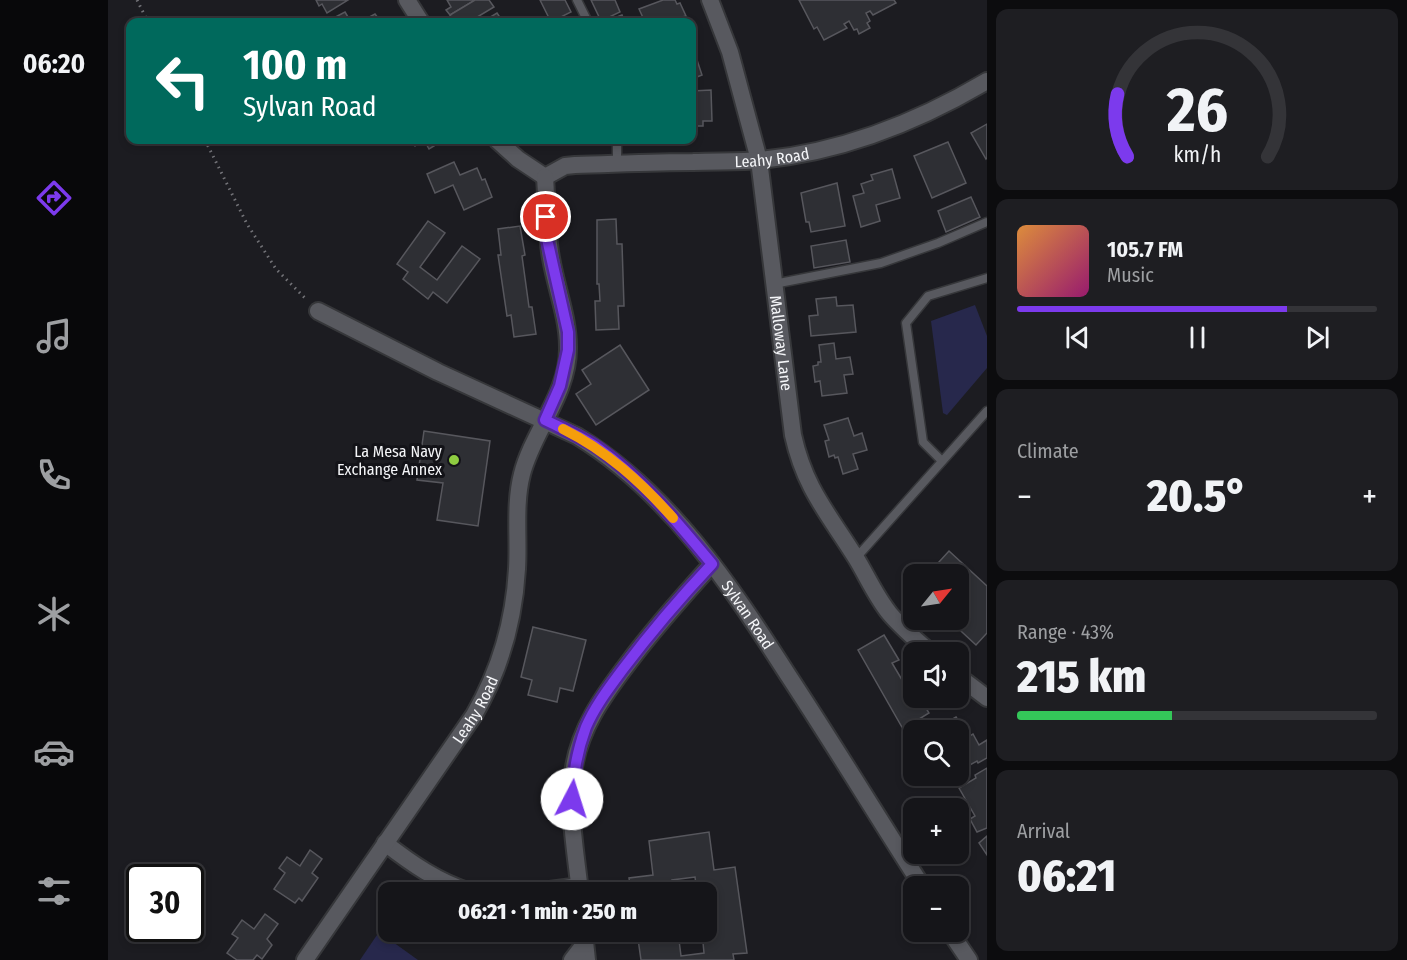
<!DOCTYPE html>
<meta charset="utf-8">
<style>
:root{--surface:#151519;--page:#1e1e22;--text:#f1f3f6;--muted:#9d9fa2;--line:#343438;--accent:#7c3aed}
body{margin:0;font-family:"Fira Sans Condensed",sans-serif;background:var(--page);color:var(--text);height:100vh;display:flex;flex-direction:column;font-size:22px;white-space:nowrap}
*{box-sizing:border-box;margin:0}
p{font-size:20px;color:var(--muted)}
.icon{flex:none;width:33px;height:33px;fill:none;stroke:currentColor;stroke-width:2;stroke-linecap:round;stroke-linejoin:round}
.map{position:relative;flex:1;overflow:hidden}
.details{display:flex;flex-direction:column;gap:9px;padding:9px;background:#0c0c0e;width:420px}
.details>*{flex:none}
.guide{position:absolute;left:18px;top:18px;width:570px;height:126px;border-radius:12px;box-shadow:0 3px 9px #0003,0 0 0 2px var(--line);background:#00695c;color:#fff;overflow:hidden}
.needle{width:39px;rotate:60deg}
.controls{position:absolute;left:795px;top:564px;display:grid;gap:12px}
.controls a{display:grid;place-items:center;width:66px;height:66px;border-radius:12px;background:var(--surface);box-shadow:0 3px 9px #0003,0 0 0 2px var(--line);font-size:30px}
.speed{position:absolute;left:18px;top:864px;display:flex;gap:12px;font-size:30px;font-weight:700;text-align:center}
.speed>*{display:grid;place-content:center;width:78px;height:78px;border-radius:50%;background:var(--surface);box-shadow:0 3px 9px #0003,0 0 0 2px var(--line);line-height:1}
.speed .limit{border:3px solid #111;border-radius:9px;background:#fff;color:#111}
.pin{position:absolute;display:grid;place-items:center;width:51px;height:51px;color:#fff;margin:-26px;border:3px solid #fff;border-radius:50%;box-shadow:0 2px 6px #0007}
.me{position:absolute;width:66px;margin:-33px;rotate:5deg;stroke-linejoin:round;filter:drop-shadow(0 0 4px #0008)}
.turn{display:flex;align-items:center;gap:21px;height:126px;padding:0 18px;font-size:27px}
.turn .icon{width:78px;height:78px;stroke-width:2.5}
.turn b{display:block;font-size:42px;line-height:51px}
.big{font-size:45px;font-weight:800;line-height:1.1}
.details .widget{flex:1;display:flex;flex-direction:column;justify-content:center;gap:9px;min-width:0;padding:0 21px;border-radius:12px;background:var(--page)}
.details .dial{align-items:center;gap:0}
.dial svg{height:156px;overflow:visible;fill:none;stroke:var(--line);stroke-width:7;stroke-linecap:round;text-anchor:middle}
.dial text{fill:var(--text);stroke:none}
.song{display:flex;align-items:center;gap:18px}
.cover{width:72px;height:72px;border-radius:9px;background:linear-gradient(135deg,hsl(30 70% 55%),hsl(320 70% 35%))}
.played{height:6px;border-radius:3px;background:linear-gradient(90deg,var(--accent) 75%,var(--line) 75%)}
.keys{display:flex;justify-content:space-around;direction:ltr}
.heat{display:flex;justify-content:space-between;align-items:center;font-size:33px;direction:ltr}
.charge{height:9px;border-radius:4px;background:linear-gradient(90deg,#34c759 43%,var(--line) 0)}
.trip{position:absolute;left:270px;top:882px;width:339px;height:60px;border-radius:12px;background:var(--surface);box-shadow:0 3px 9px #0003,0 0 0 2px var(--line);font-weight:800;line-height:60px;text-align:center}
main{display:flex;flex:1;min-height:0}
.menu{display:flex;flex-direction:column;width:108px;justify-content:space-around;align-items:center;background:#08080a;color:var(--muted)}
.menu .icon{width:42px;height:42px}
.menu .active{color:var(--accent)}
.menu b{font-size:27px;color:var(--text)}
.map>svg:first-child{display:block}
.green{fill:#27284c}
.building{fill:#2e2f34;stroke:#57575d;stroke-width:1.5}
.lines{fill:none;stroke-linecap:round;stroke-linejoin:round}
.service-casing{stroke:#36373a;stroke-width:11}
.minor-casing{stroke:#36373a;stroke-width:20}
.path{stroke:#737378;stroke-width:3;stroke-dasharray:1.5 4.5;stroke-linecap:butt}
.service{stroke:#58595f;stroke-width:8}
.minor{stroke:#58595f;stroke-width:16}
.route-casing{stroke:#51269a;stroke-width:15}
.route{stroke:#7c3aed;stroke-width:10}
.slow{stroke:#f59e0b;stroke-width:10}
.poi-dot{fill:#8fcd41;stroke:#131318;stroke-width:2}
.labels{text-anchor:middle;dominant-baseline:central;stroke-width:6;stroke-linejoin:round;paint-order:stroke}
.street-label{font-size:16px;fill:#f4f5f8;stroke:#131318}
.poi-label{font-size:16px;fill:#f4f5f8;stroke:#131318;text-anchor:end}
</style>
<main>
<nav class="menu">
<b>06:20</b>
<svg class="icon active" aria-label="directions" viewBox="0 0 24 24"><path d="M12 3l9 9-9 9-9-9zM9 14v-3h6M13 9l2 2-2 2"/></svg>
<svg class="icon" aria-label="music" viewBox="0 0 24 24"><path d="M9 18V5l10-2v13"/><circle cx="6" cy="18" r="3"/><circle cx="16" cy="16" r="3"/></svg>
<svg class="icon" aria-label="phone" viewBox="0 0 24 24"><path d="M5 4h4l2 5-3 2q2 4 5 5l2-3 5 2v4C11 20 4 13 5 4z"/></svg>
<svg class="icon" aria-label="climate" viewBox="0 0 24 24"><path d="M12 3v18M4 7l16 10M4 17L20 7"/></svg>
<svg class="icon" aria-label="car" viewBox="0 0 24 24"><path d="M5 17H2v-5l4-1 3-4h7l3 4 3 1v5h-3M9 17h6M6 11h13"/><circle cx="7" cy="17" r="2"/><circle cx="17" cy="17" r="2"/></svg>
<svg class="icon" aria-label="filters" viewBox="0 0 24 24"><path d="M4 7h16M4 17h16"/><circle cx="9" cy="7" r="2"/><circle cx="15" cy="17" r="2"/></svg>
</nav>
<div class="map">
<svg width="879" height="960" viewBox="0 0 879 960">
<rect width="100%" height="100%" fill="#1c1c21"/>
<g class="green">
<path d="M867 305 879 336V368L839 415 835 413 823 321Z"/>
<path d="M271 932 310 960H252Z"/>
</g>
<g class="building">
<path d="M208 0H240L219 13 214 4 211 6Z"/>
<path d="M339 0H367L342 15 338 10 343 7Z"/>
<path d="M367 0H381L386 7 361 22H353L350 18 346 21 342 15Z"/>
<path d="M432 0H457L463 12 443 22Z"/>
<path d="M483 0H507L512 12 493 21Z"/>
<path d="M555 0H567L569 4 572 3 578 16 574 17 576 22H537L531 9Z"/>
<path d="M691 0H786L788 3 765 15 762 11 758 13 762 21 759 23 762 28 751 34 749 29 746 30 741 21 736 24 739 28 716 40 709 27 706 29Z"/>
<path d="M237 12 243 22H218Z"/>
<path d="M389 13 395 22H374Z"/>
<path d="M267 14 273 22H252Z"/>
<path d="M514 15 517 22H496Z"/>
<path d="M585 48 594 75 584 79V48Z"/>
<path d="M603 90 604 121H595V126H584V91Z"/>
<path d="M879 124V158L878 159 863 133Z"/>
<path d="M303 140H336L321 149 316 140 307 146Z"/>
<path d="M840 142 858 183 824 198 806 156Z"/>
<path d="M346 162 352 175 369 168 374 180 377 179 384 197 356 210 345 185 327 193 319 174Z"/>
<path d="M784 169 792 198 768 205 772 221 753 227 745 196 756 193 753 184 765 180 763 175Z"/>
<path d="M729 183 737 226 703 232 701 222H698L693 193Z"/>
<path d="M863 197 872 217 838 232 830 211Z"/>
<path d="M508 219 509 244H514L516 306H510L511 329 488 330 487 301H492L491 284H489V220Z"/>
<path d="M320 221 337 233 312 267 329 280 354 246 372 259 339 303 325 292 320 299 295 279 300 272 289 264Z"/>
<path d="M412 226 417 255 414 256 421 307H424L428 334 406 337 403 315 399 316 390 255H393L390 229Z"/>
<path d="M738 240 742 262 706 268 703 246Z"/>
<path d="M728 297 729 306 745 305 748 332 703 336 701 316 710 315 708 299Z"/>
<path d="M726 343 728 359 742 357 745 374 736 375 739 393 714 396 712 381 707 382 705 366 710 365V362H713L711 345Z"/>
<path d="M512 345 541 390 488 425 468 394 483 384 474 370Z"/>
<path d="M740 418 746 436 754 433 759 450 745 454 750 469 735 474 730 457 727 458 726 455 721 457 717 441 721 440 716 425Z"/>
<path d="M316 431 382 441 370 526 329 520 335 483 309 480Z"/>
<path d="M841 551 879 586V633L868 645 841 620H850V574H820Z"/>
<path d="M425 627 478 640 465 691 452 688 449 702 420 695 424 680 413 677Z"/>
<path d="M776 635 791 660 784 663 800 690 806 687V698H812L821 713 795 729 750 650Z"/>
<path d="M848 717 860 737 865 734 871 745 879 740V758L870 763 869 761 851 771 850 730H828L827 729Z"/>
<path d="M879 768V828L869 832 862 819 867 816 851 788 868 778 867 775Z"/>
<path d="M601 832 606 870 627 867 639 953 625 954 626 960H533L529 932H570L573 956 596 953 594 932H598V892H589L587 877 564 880 566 892H523L521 878 545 875 541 841Z"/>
<path d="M879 836V855L871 843Z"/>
<path d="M202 850 214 859 204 873 210 878 194 901 191 898 187 903 166 889 177 873 171 868 179 857 192 866Z"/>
<path d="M157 914 170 924 159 939 164 945 154 959 149 955 145 960H129L119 953 130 938 124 934 134 920 146 929Z"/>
</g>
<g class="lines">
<g class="service-casing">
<g id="service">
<path d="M469 0 480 22"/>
<path d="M509 164V140"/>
<path d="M666 284 773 263 830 243 879 222"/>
<path d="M834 461 815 442 798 323 820 296 879 278"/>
<path d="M748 558 879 411"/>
</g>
</g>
<g class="minor-casing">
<g id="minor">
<path d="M299 0 313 22"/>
<path id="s1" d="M602 0 622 52 651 160 685 435C697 489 720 513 748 558 759 576 768 597 782 614 794 628 808 640 822 652"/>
<path d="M389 140 410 159 437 177"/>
<path id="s2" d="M437 177 457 166 467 165C506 164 546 162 585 162 608 161 631 162 653 160 734 152 810 122 879 81"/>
<path id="s3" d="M210 311 330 372 469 436C561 492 623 586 680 675 726 745 769 816 814 886"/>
<path d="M850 676 879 698"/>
<path d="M277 843C304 864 330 882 362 892"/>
<path d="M427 892 472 886"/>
<path d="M472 892C468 854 460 813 465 774 470 730 495 696 521 662 547 627 575 596 604 564"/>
<path d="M476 932 479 960"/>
<path d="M842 932 861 960"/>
<path id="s4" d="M197 960 366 715C392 670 406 622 409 569 411 538 406 505 414 474 425 431 461 393 460 347 460 317 448 288 443 258 438 231 439 204 437 177"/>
<path d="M464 960 477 943"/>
</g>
</g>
<g class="path">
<path d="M29 0 40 22"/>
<path d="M97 140 139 224 168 269 198 299"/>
</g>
<use href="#service" class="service"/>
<use href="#minor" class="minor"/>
</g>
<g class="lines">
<g class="route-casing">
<path id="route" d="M438 217 439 239 460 332V350L452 386 437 420C455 429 474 437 490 448 535 480 569 522 604 564 572 598 543 632 515 669 501 688 487 706 478 727 469 751 465 774 464 799"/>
</g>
<use href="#route" class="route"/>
<path class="slow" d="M455 429C499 451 533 482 565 518"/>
</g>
<circle class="poi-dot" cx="346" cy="460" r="6"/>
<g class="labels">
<g class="street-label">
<text stroke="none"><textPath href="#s2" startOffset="230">Leahy Road</textPath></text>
<text stroke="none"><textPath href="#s1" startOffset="352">Malloway Lane</textPath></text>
<text stroke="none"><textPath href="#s3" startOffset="537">Sylvan Road</textPath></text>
<text stroke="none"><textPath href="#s4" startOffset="303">Leahy Road</textPath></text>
</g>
<g class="poi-label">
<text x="334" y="451">La Mesa Navy<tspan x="334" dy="18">Exchange Annex</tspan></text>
</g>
</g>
</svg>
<div class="controls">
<a><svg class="needle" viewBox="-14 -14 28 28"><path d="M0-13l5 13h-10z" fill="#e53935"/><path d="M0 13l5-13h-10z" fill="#9d9fa2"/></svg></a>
<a><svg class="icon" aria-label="sound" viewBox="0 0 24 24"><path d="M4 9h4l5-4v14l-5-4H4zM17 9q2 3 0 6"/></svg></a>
<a><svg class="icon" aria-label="search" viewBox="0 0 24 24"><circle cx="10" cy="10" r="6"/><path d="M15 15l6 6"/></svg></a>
<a>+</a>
<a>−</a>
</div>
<div class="speed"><div class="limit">30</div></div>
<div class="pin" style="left:438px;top:217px;background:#d93025"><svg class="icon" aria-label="arrive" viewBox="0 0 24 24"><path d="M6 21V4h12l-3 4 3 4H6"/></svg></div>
<svg class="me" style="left:464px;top:799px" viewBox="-20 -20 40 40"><circle r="19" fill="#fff"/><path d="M0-13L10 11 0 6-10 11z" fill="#7c3aed"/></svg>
<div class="trip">06:21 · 1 min · 250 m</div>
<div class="guide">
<div class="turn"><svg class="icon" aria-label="left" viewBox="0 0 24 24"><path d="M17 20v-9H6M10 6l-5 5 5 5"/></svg><div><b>100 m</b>Sylvan Road</div></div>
</div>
</div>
<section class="details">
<div class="widget dial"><svg viewBox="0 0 100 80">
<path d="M14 69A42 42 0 1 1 86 69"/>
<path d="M14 69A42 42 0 0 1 9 37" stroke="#7c3aed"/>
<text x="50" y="56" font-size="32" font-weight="700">26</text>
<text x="50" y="72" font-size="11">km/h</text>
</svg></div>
<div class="widget">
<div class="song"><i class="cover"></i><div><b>105.7 FM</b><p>Music</p></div></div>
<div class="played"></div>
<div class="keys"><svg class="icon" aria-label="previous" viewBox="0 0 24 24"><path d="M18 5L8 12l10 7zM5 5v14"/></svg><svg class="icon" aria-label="pause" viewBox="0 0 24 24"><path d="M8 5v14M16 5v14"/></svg><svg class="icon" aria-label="next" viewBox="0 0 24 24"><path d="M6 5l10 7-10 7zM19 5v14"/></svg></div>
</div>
<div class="widget"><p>Climate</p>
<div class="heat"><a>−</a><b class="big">20.5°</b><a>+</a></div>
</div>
<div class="widget"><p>Range · 43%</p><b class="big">215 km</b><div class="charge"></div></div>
<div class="widget"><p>Arrival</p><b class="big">06:21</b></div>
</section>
</main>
